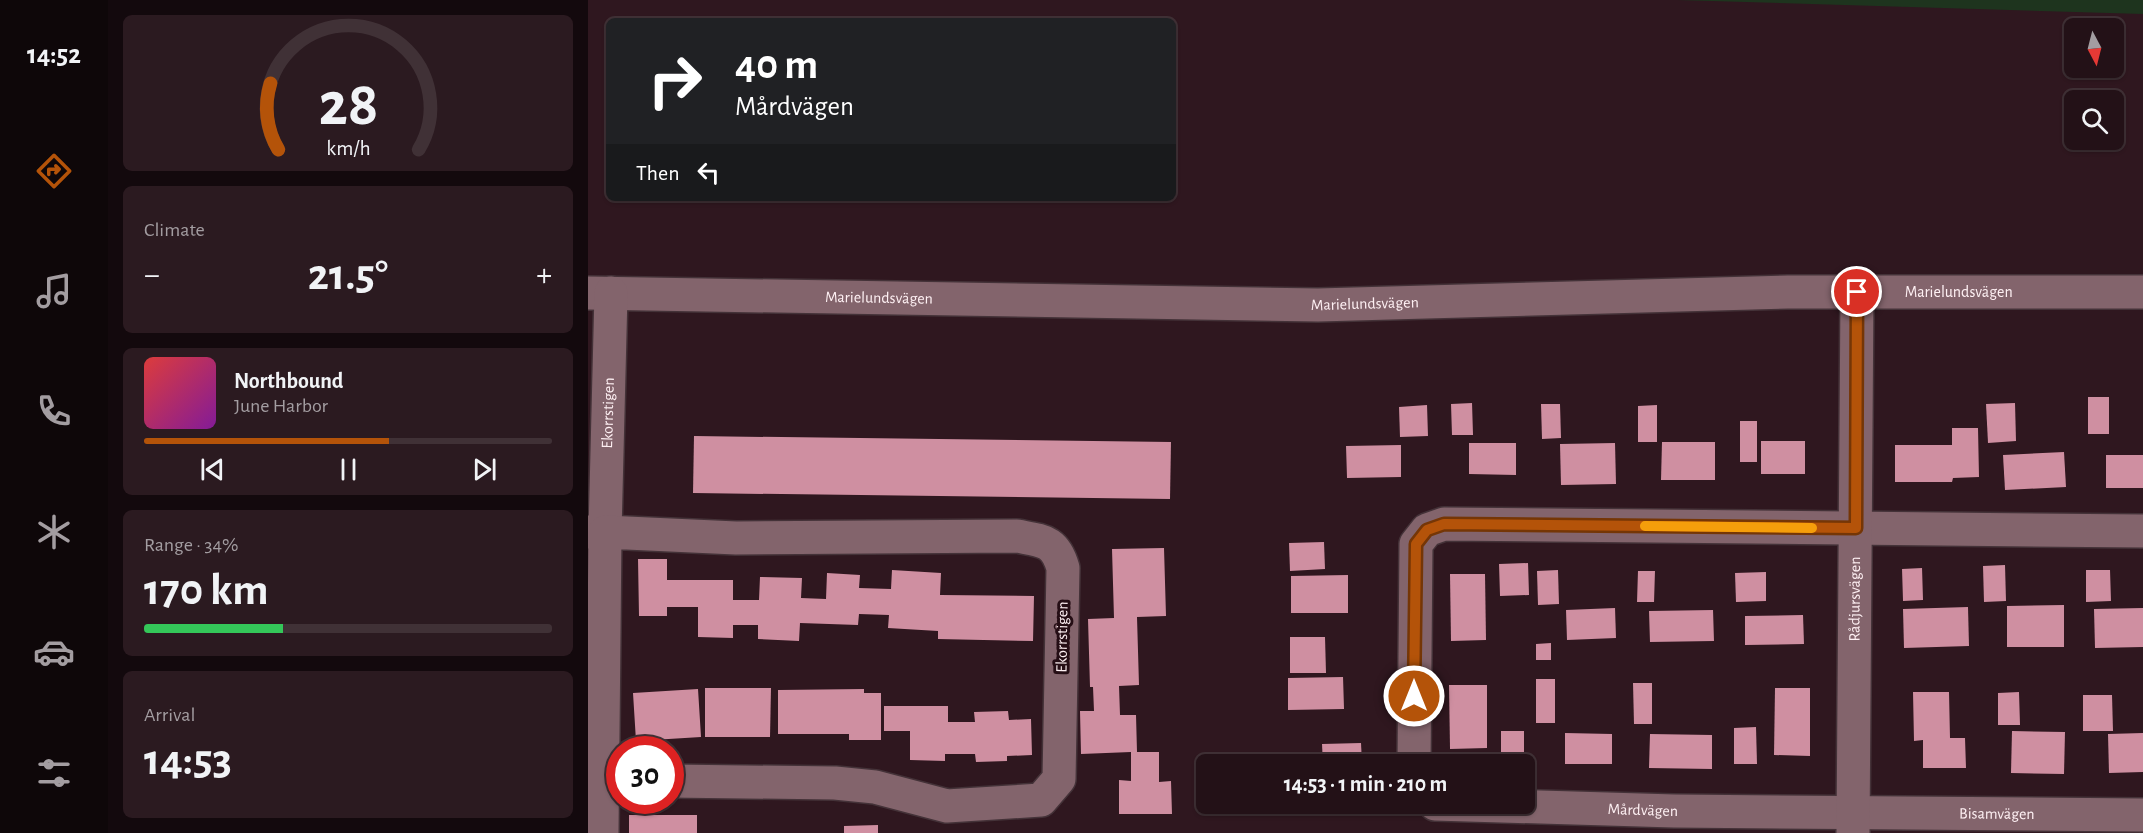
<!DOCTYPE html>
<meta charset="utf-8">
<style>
:root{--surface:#231117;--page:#2b1a20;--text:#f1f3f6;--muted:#a39da1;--line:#403136;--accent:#b45309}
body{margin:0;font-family:"Alegreya Sans",sans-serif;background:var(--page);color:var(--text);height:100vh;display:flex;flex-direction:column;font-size:22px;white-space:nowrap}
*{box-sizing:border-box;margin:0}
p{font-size:20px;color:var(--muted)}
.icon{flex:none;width:33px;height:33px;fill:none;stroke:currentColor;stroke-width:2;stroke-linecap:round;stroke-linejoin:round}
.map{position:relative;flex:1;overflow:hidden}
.panel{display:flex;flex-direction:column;gap:15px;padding:15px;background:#13090d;width:480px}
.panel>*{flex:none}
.top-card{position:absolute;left:18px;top:18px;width:570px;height:183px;border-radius:9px;box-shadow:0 2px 4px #0004,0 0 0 2px var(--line);background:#202124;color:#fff;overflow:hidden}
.needle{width:39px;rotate:173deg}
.fabs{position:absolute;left:1476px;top:18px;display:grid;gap:12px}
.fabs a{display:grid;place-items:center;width:60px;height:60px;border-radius:9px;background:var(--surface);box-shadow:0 2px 4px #0004,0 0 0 2px var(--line);font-size:30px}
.speed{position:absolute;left:18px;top:736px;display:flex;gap:12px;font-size:30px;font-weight:700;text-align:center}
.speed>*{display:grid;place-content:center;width:78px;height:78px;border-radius:50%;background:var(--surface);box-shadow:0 2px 4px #0004,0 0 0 2px var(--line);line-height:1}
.speed .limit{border:9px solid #d22;background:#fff;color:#111}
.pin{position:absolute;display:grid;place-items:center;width:51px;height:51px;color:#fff;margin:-26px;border:3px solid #fff;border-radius:50%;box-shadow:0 2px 6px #0007}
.me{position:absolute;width:66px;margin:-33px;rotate:0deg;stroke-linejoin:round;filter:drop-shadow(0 0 4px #0008)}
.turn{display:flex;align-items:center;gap:21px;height:126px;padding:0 30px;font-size:27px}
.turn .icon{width:78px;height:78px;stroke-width:2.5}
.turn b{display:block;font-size:42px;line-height:51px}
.then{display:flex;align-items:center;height:57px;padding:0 30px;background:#0003;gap:12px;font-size:22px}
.big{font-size:45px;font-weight:700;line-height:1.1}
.panel .tile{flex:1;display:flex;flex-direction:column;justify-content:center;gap:9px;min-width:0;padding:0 21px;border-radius:9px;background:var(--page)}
.panel .dial{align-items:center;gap:0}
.dial svg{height:156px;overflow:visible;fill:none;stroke:var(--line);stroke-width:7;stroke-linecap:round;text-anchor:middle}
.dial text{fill:var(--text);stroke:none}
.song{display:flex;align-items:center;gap:18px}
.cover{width:72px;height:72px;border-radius:9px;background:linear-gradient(135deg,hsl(0 70% 55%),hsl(290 70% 35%))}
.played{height:6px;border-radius:3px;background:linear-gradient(90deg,var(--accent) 60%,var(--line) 60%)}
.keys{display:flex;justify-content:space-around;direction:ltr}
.heat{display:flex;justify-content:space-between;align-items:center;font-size:33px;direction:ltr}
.charge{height:9px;border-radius:4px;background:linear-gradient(90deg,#34c759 34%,var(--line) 0)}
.trip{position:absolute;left:608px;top:754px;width:339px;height:60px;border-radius:9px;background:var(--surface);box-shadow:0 2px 4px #0004,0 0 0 2px var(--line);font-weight:700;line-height:60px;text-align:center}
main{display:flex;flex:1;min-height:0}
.tabs{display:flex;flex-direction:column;width:108px;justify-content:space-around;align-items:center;background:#0e0709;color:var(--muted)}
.tabs .icon{width:42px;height:42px}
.tabs .on{color:var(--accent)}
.tabs b{font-size:27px;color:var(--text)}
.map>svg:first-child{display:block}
.green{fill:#1e341e}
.building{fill:#cf8fa1}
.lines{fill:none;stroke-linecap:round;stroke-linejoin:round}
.minor-casing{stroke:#443238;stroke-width:36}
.minor{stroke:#83646c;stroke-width:33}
.route-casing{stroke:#753606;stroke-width:15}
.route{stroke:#b45309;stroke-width:10}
.slow{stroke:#f59e0b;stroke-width:10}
.labels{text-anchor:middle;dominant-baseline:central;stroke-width:6;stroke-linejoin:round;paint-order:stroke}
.street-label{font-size:16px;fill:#fef0f3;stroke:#250e15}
</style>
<main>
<nav class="tabs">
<b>14:52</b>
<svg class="icon on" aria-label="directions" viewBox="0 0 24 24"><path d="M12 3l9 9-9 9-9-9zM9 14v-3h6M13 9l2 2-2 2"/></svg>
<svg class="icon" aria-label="music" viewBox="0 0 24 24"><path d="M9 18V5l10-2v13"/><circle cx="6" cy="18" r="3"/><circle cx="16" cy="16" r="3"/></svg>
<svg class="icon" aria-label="phone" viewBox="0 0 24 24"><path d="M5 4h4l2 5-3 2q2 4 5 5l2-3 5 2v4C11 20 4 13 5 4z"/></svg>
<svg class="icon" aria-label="climate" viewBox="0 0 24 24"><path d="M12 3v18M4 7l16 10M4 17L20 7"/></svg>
<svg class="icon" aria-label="car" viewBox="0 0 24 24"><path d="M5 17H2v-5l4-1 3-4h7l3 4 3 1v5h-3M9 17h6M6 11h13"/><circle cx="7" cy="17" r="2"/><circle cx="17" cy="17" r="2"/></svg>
<svg class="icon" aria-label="filters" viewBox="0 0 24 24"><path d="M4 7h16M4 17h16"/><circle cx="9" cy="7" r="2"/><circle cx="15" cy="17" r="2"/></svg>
</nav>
<section class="panel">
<div class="tile dial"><svg viewBox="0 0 100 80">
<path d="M14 69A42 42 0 1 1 86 69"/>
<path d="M14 69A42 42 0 0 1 10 35" stroke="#b45309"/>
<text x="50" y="56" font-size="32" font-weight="700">28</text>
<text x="50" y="72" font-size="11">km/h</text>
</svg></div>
<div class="tile"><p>Climate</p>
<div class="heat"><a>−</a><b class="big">21.5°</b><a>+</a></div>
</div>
<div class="tile">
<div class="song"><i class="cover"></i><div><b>Northbound</b><p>June Harbor</p></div></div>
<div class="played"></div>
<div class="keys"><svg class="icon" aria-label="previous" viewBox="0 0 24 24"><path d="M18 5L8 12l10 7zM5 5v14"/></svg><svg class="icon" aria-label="pause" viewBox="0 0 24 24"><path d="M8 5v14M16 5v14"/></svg><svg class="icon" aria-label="next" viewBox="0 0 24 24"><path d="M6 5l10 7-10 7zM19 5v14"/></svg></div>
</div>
<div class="tile"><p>Range · 34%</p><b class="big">170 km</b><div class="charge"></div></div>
<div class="tile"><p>Arrival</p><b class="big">14:53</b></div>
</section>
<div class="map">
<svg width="1555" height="833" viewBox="0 0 1555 833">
<rect width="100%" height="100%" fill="#2f171f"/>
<path class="green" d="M1089 0H1555V14Z"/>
<g class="building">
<rect x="1500" y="397" width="21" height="37"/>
<path d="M884 403 885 435H864L863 404Z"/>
<path d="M1427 403 1428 441 1400 443 1398 404Z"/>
<path d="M953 404H972L973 438 954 439Z"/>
<path d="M839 405 840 436 812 437 811 407Z"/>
<path d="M1069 405V442H1050V406Z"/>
<rect x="1152" y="421" width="17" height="41"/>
<path d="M1364 428H1390L1391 477 1365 478 1364 482H1307V445H1364Z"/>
<path d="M106 436 583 442 582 499 105 493Z"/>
<rect x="1173" y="441" width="44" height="33"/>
<path d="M1074 442H1127V480H1073Z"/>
<path d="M881 443H928V475L881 474Z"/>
<path d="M1027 443 1028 484 973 485 972 444Z"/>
<path d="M813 445V477L759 478 758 446Z"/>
<path d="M1476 452 1478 487 1417 490 1415 455Z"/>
<rect x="1518" y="455" width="37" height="33"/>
<path d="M736 542 737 569 702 571 701 543Z"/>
<path d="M576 548 578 616 549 617 551 685 531 686 532 715H548L549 752H571V782L583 781 584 814H531V780L543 781V752L493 754 492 711H506L505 687H502L500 619 526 618 524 549Z"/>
<path d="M50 559H79V580H145V600H171L172 577 214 578 213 598 238 599 239 573 272 575 271 588 303 589 304 570 353 573 352 595 446 596 445 641 350 639V631L300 628 301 615 271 614 270 625 212 623 211 641 170 639V625H145V638L110 637V607H79V616H51Z"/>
<path d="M940 563 941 595 912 596 911 564Z"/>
<path d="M1417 565 1418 601 1396 602 1395 566Z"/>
<path d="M1334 568 1335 600 1315 601 1314 569Z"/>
<path d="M970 570 971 604 950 605 949 571Z"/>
<path d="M1498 570H1522L1523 601 1498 602Z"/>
<path d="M1050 571H1067L1066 602H1049Z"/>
<path d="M1178 572V601L1148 602 1147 573Z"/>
<path d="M862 574H897L898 640 863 641Z"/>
<path d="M760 575V613H703V576Z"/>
<path d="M1476 605V647H1419V606Z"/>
<path d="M1380 607 1381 646 1316 648 1315 609Z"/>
<path d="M1027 608 1028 638 979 640 978 610Z"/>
<path d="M1555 608V647L1507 648 1506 609Z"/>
<path d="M1125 610 1126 641 1062 642 1061 611Z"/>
<path d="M1215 615 1216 644 1157 645V616Z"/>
<path d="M702 637H737L738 673H702Z"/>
<path d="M963 643V660H948V644Z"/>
<path d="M755 677 756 709 700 710V678Z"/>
<rect x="948" y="679" width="19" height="44"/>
<path d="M1045 683H1064V724H1046Z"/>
<path d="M861 685H899V748L862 749Z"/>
<path d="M117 688H183L182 737H117Z"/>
<path d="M1187 688H1222V756L1186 755Z"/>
<path d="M110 689 113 737 48 741 45 693Z"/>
<path d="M276 689V693H293V740H261V734H190V690Z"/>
<path d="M1325 692H1361L1362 738H1377L1378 768H1335V740L1326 741Z"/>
<path d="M1431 692 1432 725H1410V693Z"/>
<path d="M1495 695H1524L1525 731H1495Z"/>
<path d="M296 706H360V722H387L386 712 420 711 421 720 443 719 444 755 419 756V761L388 762 387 754H357V761L322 760V731H296Z"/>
<path d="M1168 727 1169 764H1146V728Z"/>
<rect x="913" y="731" width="23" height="34"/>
<path d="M1424 731 1477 732 1476 774 1423 773Z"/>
<path d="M977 733 1024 734V764H977Z"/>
<path d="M1555 733V772L1521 773 1520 734Z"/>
<path d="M1062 734 1124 735V769L1061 768Z"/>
<path d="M773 743 774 763 735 765 734 744Z"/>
<path d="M701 804H752V808L702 809Z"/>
<rect x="41" y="815" width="68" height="18"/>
<path d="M290 825V833H256V826Z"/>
</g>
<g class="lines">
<g class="minor-casing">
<g id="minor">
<path id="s1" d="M0 293 730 305 1200 292H1555"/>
<path id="s2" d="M0 532H17L23 293"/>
<path d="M826 765 828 544 839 530 856 524 1555 531"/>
<path id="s3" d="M847 804 1086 811 1555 815"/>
<path d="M14 833 17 532 148 538 429 536C455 541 467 540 475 568L471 779 453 800 359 806 287 787 247 783 82 781"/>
<path id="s4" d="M1265 833 1269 292"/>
</g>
</g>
<use href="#minor" class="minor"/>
</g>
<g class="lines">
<g class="route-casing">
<path id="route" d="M826 696 828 544 839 530 856 524 1268 528 1269 292"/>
</g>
<use href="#route" class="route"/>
<path class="slow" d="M1057 526 1224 528"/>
</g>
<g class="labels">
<g class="street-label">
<text stroke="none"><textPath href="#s1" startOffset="1371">Marielundsvägen</textPath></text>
<text stroke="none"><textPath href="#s1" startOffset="291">Marielundsvägen</textPath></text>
<text stroke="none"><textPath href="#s1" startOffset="777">Marielundsvägen</textPath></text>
<text stroke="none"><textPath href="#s2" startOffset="136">Ekorrstigen</textPath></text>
<text stroke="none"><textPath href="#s4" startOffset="234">Rådjursvägen</textPath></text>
<text transform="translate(474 637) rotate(-89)">Ekorrstigen</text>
<text stroke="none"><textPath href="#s3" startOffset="208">Mårdvägen</textPath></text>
<text stroke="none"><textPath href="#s3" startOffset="562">Bisamvägen</textPath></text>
</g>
</g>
</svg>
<div class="fabs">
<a><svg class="needle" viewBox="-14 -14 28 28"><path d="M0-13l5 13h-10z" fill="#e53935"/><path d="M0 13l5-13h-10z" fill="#a39da1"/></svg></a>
<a><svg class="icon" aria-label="search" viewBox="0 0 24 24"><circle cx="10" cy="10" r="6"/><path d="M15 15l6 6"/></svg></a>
</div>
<div class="speed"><div class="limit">30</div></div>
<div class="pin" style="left:1269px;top:292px;background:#d93025"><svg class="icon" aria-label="arrive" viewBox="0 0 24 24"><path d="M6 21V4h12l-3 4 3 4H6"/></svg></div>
<svg class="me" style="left:826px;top:696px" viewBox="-20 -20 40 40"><circle r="17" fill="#b45309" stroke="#fff" stroke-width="3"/><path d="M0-11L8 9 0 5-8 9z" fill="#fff"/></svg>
<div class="trip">14:53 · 1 min · 210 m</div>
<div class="top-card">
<div class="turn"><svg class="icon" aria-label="right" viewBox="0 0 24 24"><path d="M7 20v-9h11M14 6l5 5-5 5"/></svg><div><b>40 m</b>Mårdvägen</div></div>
<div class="then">Then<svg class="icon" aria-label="left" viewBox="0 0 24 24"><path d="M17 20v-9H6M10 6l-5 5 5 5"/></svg></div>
</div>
</div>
</main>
